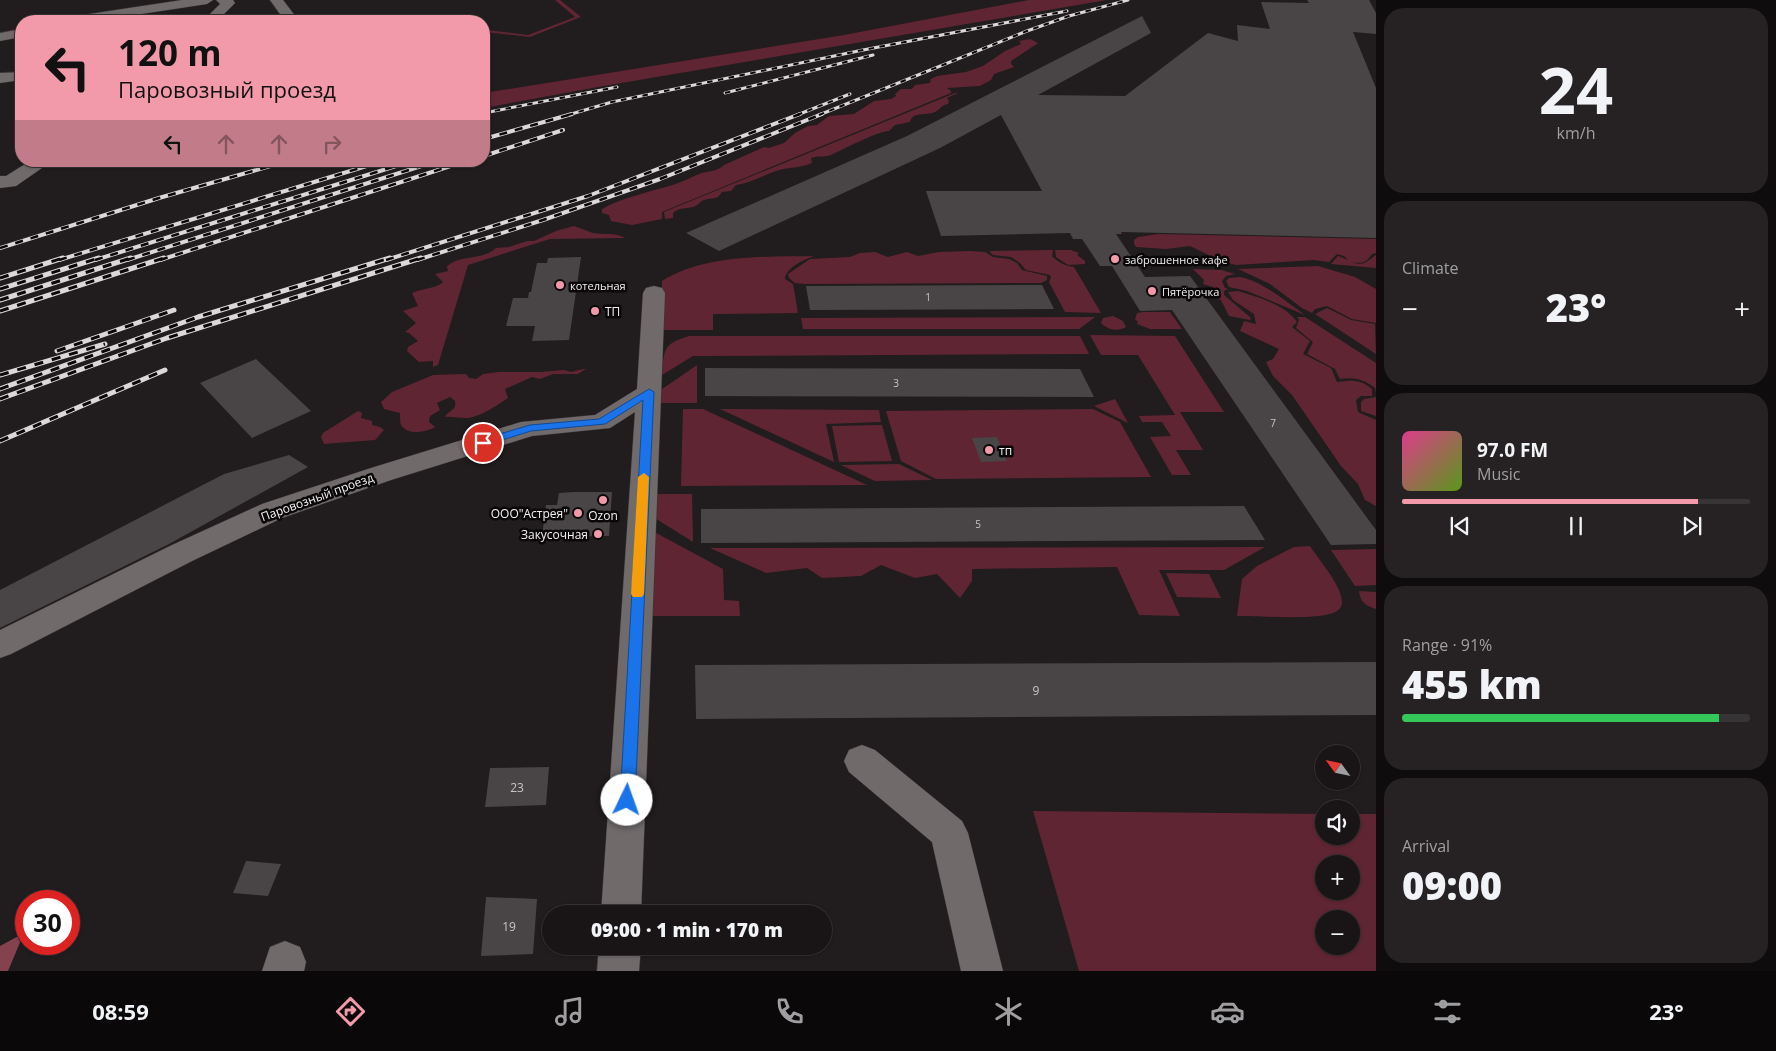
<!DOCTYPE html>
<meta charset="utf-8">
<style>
:root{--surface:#191516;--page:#262223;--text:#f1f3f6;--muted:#9f9fa1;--line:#373435;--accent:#f39aaa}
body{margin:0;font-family:"Open Sans",sans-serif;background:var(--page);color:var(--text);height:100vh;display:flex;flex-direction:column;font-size:19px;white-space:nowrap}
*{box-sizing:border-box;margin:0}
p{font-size:16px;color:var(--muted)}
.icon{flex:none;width:28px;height:28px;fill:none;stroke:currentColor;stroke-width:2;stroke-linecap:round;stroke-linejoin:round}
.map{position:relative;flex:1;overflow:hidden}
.details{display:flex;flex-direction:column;gap:8px;padding:8px;background:#0e0c0c;width:400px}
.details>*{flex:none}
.top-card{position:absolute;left:15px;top:15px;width:475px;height:152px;border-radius:20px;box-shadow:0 1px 4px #0004,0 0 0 1px var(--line);background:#f39aaa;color:#111;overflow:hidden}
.needle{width:32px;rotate:303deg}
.buttons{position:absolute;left:1315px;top:745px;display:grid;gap:10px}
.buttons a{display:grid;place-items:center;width:45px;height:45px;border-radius:50%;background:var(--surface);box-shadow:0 1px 4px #0004,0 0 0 1px var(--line);font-size:25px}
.speed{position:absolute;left:15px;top:890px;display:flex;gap:10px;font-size:25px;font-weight:700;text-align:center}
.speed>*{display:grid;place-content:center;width:65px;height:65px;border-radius:50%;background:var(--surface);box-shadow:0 1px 4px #0004,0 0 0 1px var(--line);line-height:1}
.speed .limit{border:8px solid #d22;background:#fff;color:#111}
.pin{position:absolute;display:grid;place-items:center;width:42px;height:42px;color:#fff;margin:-21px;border:2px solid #fff;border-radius:50%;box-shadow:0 1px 5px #0007}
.me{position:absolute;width:55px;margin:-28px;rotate:3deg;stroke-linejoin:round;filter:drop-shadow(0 0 4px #0008)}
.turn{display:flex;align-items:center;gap:18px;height:105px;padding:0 20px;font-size:22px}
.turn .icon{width:65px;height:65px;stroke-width:2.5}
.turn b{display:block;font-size:35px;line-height:42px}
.lanes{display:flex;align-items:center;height:48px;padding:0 20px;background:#0003;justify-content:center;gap:25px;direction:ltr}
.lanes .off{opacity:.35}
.big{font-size:38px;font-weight:800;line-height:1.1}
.details .card{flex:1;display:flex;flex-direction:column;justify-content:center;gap:8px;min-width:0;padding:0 18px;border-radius:20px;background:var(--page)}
.details .dial{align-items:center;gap:0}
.dial b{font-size:65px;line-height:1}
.song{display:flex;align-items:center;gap:15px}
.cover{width:60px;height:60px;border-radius:8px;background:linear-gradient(135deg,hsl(330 70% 55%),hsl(90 70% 35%))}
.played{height:5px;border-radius:2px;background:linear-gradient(90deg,var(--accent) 85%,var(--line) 85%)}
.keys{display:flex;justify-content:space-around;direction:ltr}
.heat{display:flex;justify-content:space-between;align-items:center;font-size:28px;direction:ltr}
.charge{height:8px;border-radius:4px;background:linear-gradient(90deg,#34c759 91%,var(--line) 0)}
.trip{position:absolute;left:542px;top:905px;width:290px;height:50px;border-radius:25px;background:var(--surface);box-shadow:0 1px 4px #0004,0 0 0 1px var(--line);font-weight:800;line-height:50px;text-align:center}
.menu{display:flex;height:80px;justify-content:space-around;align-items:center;background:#0a0809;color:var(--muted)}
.menu .icon{width:35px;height:35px}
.menu .selected{color:var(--accent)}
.menu b{font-size:22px;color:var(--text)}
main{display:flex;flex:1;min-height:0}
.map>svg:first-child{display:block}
.green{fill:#602532;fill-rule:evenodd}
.water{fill:#84424f}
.building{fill:#494445}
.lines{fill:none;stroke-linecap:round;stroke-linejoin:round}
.street-casing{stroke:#393636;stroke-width:1}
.street{fill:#706a6b;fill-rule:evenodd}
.rail-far2-casing{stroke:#dcd8d9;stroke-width:3}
.rail-far1-casing{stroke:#dcd8d9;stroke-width:4}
.rail-casing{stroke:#dcd8d9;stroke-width:5}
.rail-far2{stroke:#090708;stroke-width:2;stroke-dasharray:5.5;stroke-linecap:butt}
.rail-far1{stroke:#090708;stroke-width:2.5;stroke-dasharray:8;stroke-linecap:butt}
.rail{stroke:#090708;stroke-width:3;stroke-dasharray:9;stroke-linecap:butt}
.route{fill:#1a73e8;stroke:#114b97}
.slow{fill:#f59e0b}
.poi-dot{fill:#f39aaa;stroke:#090708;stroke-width:2}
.labels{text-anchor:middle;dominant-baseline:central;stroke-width:5;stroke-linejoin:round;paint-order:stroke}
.number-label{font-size:10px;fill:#c9c5c6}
.far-poi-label{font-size:11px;fill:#f4f0f1;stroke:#090708;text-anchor:start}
.poi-label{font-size:12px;fill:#f4f0f1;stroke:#090708;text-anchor:start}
.street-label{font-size:12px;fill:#f4f0f1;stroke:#090708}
.near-number-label{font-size:12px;fill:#c9c5c6}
</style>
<main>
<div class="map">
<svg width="1376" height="971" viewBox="0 0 1376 971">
<rect width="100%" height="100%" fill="#211c1d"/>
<g class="green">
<path d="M555 0H560L581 17 530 37 484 32 487 30 528 35 575 17Z"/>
<path d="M1029 0H1107L598 87 484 108V93L844 35Z"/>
<path d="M1030 39 1038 43 1011 61V64L1014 67 994 74 991 80 980 86 947 88 951 91V93L662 212V219L632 225 611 221 609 215 602 213V209C624 197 646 193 669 186 681 183 691 177 702 173 710 171 718 171 724 165L764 147 769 148 784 143 795 133 808 126 817 125 829 116 854 114 874 101 891 99 896 96 895 94 901 89H912L915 85 930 83 931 79 937 76 966 72 983 66 1005 51 1021 44 1019 41Z"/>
<path d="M955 93H958L947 98 949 101 948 104C941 105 940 110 935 112 925 116 913 111 910 122L895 125 889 131C876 132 844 149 831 155 824 158 818 155 811 158L812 163C802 168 787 167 776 171 762 176 751 183 736 185L731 191 722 192C717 201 711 197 704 200 699 202 698 206 693 207 684 209 681 207 673 213V218L665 219 664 212Z"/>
<path d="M574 226C581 228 586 231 593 233 603 235 616 232 625 238L550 239 468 265 438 365 433 367V361L419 362 407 351 408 347 418 341 409 333 405 332 416 323 403 311 418 306 412 293C422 288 436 289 443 282L435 274 448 271 447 266C462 254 482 261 496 248L509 247 527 241H534L556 231Z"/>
<path d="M1158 234 1376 239V253L1372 254C1366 263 1362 264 1352 262 1364 267 1367 261 1376 255V268L1331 264 1338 256 1348 260 1344 256 1337 254 1329 262 1314 260 1236 265 1221 261 1190 246 1166 249 1136 247 1134 244V240L1138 237Z"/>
<path d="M1053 250 1052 256C1057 262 1066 266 1074 267L1101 313 1065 312 1049 282 1051 278 1050 275 1026 270 1019 262 1011 257 993 255 989 251Z"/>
<path d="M1055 250H1071L1079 253 1077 255 1085 261V264L1068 265 1056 257Z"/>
<path d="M970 251 985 252 993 257 1009 259 1017 263 1022 270 1047 276V280L1041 283 805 284 795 283 789 278 788 274 810 259 850 257 860 253 875 252 888 257 907 252 918 256 939 252Z"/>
<path d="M814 256C804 260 786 267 785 279L793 284 798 313 713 314V330H660L662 281C706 254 764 257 814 256Z"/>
<path d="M1318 266 1355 277 1376 289V323L1352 319 1327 306 1315 309 1312 313 1302 308 1270 284 1238 269Z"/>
<path d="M1193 269 1221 270 1235 274 1226 276 1222 281 1225 288 1228 289 1224 291V295L1251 318 1250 320 1229 316 1221 300 1209 294 1213 287 1203 284 1204 280Z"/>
<path d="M1240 277C1264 282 1285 301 1305 315L1247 291 1229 287 1226 281 1229 278Z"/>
<path d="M1238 291C1258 297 1286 305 1297 322L1292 327 1310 341 1303 354 1331 368 1337 382C1352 380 1360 379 1372 389V396H1361L1356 400 1358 412 1376 420V506L1365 500 1358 484 1341 466 1292 395 1273 376 1266 362 1273 359 1279 349 1240 331 1244 321 1256 324 1254 314 1233 300 1228 292Z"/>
<path d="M1327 308 1351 320 1375 324 1376 354 1315 314Z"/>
<path d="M1144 312H1170L1182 329H1150L1137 324 1138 321 1135 320 1137 313Z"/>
<path d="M1113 316 1123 321 1126 327C1118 332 1108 330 1101 323L1103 318Z"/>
<path d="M1095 317 1079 329H803L801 318Z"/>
<path d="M1297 317H1305L1376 363V393L1375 388C1363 379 1355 377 1340 379L1335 369 1307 354 1313 342 1296 328 1299 320Z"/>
<path d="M1090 335 1175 336 1224 412H1180L1203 450H1176L1191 475H1172L1150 437 1171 436 1162 422H1142L1139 416 1175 415 1138 355H1101Z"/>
<path d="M689 336H1080L1089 354 693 356 662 375C664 349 663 344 689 336Z"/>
<path d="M697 365V403H655V394Z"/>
<path d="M583 369H586L578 374H553L540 379 532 377 505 389 508 398C498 405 477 419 465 418 457 418 452 416 445 417 448 410 457 411 455 401L450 397 437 403 440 410 430 416 429 422 435 427C426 432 408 436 401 425 400 422 400 417 400 413L384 409 381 402 392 392 433 375 466 374 469 378 476 379 483 374 499 372H540L564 370 571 372Z"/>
<path d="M1376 397V416L1361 411V402L1364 399Z"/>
<path d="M1115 399 1128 423 1094 406Z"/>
<path d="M683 409H703L867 485 681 486Z"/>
<path d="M720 409 879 410 881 422 826 424 834 462Z"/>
<path d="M1093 409 1120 422 1151 477 936 479 901 461 886 411Z"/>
<path d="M358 411 362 413 361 418 372 421V425L380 427 384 430 375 440 324 444 321 437 323 433Z"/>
<path d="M882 425 892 461 839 462 832 426Z"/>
<path d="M899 464 932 480 875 481 841 465Z"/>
<path d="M650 494H692L693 542 650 515Z"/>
<path d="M647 528 723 569 724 600 739 601 740 616H644Z"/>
<path d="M1310 546C1319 560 1342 586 1342 602 1342 608 1338 611 1333 613 1316 620 1259 616 1237 616L1242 579 1257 566 1294 547Z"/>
<path d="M1265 547 1224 570H1159L1180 616 1139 615 1117 567 972 569V581L960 598 937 574 915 578 881 565 861 576 822 578 807 568 766 573 710 548Z"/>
<path d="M1376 549V585L1355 586 1331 550Z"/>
<path d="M1166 573 1209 574 1221 598 1177 597Z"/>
<path d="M1359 591 1376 592V609C1366 606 1360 602 1359 591Z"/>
<path d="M1033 811 1324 814V836H1351V814H1376V971H1079ZM1324 864H1351V891H1324ZM1324 919H1351V946H1324Z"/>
</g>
<path class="water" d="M24 933 8 971H0V946Z"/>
<g class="building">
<path d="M1307 0H1369L1376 13V34L1353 32 1376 88V238L1121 232 1122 234H1116L1145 277 1190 276 1376 530V544L1331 545 1172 310 1140 311 1112 266H1100L1082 239H1073L1070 233 941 236 926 191H1042L1001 115 940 148 719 251 686 233 907 136 1142 16 1151 33 1038 95 1125 96 1208 33 1238 41 1237 25 1270 29 1261 2 1309 3Z"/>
<path d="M581 257 569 340 532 341 535 326H506L513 298H528L529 292H531L537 263H547L548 258Z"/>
<path d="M1042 285 1054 309 810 310 806 286Z"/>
<path d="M256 359 311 411 252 438 200 383Z"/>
<path d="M705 368 1080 369 1094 397 705 396Z"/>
<path d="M997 437 1007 461 981 462 972 438Z"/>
<path d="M289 455 308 467 169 544 0 628V590L224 474Z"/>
<path d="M574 492H612L609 536 542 537 546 505H557L559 493Z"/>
<path d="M1244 506 1265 540 701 543V509Z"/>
<path d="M1376 662V715L696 719 695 665Z"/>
<path d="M549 767 546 805 485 807 490 768Z"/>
<path d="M246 861 281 864 268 896 233 893Z"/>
<path d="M486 897 537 899 533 954 481 956Z"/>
</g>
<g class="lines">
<g class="street-casing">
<g id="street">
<path d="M182 0H213L207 4 95 21H63L70 17Z"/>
<path d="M216 0H233L235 3 217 21H203L220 4Z"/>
<path d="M270 0H283L299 21H285Z"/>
<path d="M21 29V37L0 41V33Z"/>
<path d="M21 72V80L0 83V73Z"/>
<path d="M30 161H52L16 186 0 188V176H6Z"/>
<path d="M654 286 662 288 665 293 641 914H601L635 412 610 428 532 436 391 480 282 518 192 561 11 654 0 658V630L172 545 262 504 371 468 521 422 595 415 637 389 643 293 646 288Z"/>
<path d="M862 745 875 750 962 821 968 833 1003 971H961L932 842 849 772 844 761 849 750Z"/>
<path d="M285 941 300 947 306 962 304 971H262L270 947Z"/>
<path d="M599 946H641L639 971H597Z"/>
</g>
</g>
<use href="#street" class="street"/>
<g class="rail-far2-casing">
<g id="rail-far2">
<path d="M725 93 873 55"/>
<path d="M484 113 617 87"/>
<path d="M568 115 612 102 863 50 1067 11"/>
<path d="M797 115 850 94"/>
<path d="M819 115 1027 31 1069 16 1128 0"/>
</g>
</g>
<g class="rail-far1-casing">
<g id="rail-far1">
<path d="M484 139 572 114"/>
<path d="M484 156 563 130"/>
<path d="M0 248 159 198 288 161"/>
<path d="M59 260 383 161"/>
<path d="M95 260 412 161"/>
<path d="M127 260 437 161"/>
<path d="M160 260 466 161"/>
<path d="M386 260 588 196 800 114"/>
<path d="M417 260 543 220 660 179 822 114"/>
</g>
</g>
<g class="rail-casing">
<g id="rail">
<path d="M0 278 63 258"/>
<path d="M0 289 99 258"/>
<path d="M0 300 131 258"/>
<path d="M0 311 164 258"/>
<path d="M57 351 174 310"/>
<path d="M0 375 105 344"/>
<path d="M0 389 198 317 390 258"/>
<path d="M0 399 167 338 421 258"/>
<path d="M0 441 165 370"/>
</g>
</g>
<use href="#rail-far2" class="rail-far2"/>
<use href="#rail-far1" class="rail-far1"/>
<use href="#rail" class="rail"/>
</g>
<path class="route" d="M649 389 654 392 635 800 633 804 627 806 622 804 620 800 643 400 605 424 531 431 483 446 477 443 479 440 530 425 599 419Z"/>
<path class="slow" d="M644 473 649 477 644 594 642 597H633L631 594 638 477Z"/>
<g class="poi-dot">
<circle cx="1115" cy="259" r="5"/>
<circle cx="560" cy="285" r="5"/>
<circle cx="1152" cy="291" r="5"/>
<circle cx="595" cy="311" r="5"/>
<circle cx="989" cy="450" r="5"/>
<circle cx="603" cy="500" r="5"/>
<circle cx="578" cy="513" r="5"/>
<circle cx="598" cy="534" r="5"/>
</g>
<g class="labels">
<g class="number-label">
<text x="928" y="297">1</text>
<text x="896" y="383">3</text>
<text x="1273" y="423">7</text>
<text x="978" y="524">5</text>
</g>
<g class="far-poi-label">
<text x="1125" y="259">заброшенное кафе</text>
<text x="570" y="285">котельная</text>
<text x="1162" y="291">Пятёрочка</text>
</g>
<g class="poi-label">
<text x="605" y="311">ТП</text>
<text x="999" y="450">тп</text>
<text x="568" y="513" text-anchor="end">ООО"Астрея"</text>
<text x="603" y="515" text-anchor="middle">Ozon</text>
<text x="588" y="534" text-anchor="end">Закусочная</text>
</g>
<g class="street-label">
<text transform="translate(317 497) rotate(-20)">Паровозный проезд</text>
</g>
<g class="near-number-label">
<text x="1036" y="690">9</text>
<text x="517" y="787">23</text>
<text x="509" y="926">19</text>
</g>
</g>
</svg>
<div class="buttons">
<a><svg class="needle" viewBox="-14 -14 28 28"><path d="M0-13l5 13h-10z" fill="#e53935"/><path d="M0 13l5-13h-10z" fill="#9f9fa1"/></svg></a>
<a><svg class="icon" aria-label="sound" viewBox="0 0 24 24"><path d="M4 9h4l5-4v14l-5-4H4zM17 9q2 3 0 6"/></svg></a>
<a>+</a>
<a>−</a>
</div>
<div class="speed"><div class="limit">30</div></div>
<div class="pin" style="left:483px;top:443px;background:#d93025"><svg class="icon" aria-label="arrive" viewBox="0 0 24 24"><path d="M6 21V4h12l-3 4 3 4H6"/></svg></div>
<svg class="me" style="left:627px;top:800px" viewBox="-20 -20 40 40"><circle r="19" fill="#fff"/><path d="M0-13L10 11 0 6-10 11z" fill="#1a73e8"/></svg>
<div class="trip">09:00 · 1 min · 170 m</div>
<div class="top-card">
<div class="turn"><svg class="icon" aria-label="left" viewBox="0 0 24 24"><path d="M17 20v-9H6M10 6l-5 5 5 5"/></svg><div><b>120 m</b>Паровозный проезд</div></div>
<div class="lanes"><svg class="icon" aria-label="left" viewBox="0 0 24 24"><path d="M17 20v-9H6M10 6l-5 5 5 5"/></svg><svg class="icon off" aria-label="ahead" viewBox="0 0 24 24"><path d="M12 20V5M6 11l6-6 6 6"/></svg><svg class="icon off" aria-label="ahead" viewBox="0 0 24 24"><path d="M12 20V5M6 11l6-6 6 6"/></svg><svg class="icon off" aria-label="right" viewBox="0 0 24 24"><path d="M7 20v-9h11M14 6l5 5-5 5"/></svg></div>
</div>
</div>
<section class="details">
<div class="card dial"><b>24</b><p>km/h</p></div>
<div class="card"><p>Climate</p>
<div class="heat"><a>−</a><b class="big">23°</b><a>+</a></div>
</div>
<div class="card">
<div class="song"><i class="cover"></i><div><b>97.0 FM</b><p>Music</p></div></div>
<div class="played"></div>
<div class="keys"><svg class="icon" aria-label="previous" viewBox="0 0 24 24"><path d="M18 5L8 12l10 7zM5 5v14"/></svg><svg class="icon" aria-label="pause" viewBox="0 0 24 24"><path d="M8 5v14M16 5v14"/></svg><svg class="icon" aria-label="next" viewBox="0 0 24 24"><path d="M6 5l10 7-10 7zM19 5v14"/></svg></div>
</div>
<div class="card"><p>Range · 91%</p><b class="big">455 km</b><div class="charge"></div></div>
<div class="card"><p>Arrival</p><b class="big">09:00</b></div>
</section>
</main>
<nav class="menu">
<b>08:59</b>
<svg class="icon selected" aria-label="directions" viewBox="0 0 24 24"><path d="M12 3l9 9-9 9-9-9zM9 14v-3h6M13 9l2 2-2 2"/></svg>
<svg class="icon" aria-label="music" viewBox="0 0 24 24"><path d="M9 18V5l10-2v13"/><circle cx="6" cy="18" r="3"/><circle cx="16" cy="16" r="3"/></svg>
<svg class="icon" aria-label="phone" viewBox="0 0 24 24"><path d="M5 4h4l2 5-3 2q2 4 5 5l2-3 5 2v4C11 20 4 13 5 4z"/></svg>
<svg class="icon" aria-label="climate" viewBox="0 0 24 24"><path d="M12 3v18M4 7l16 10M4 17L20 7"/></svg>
<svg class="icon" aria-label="car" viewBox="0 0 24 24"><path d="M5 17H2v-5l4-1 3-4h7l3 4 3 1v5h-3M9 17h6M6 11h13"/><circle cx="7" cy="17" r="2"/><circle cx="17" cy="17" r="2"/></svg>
<svg class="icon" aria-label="filters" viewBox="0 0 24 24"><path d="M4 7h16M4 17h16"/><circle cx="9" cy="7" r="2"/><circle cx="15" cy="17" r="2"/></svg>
<b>23°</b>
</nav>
